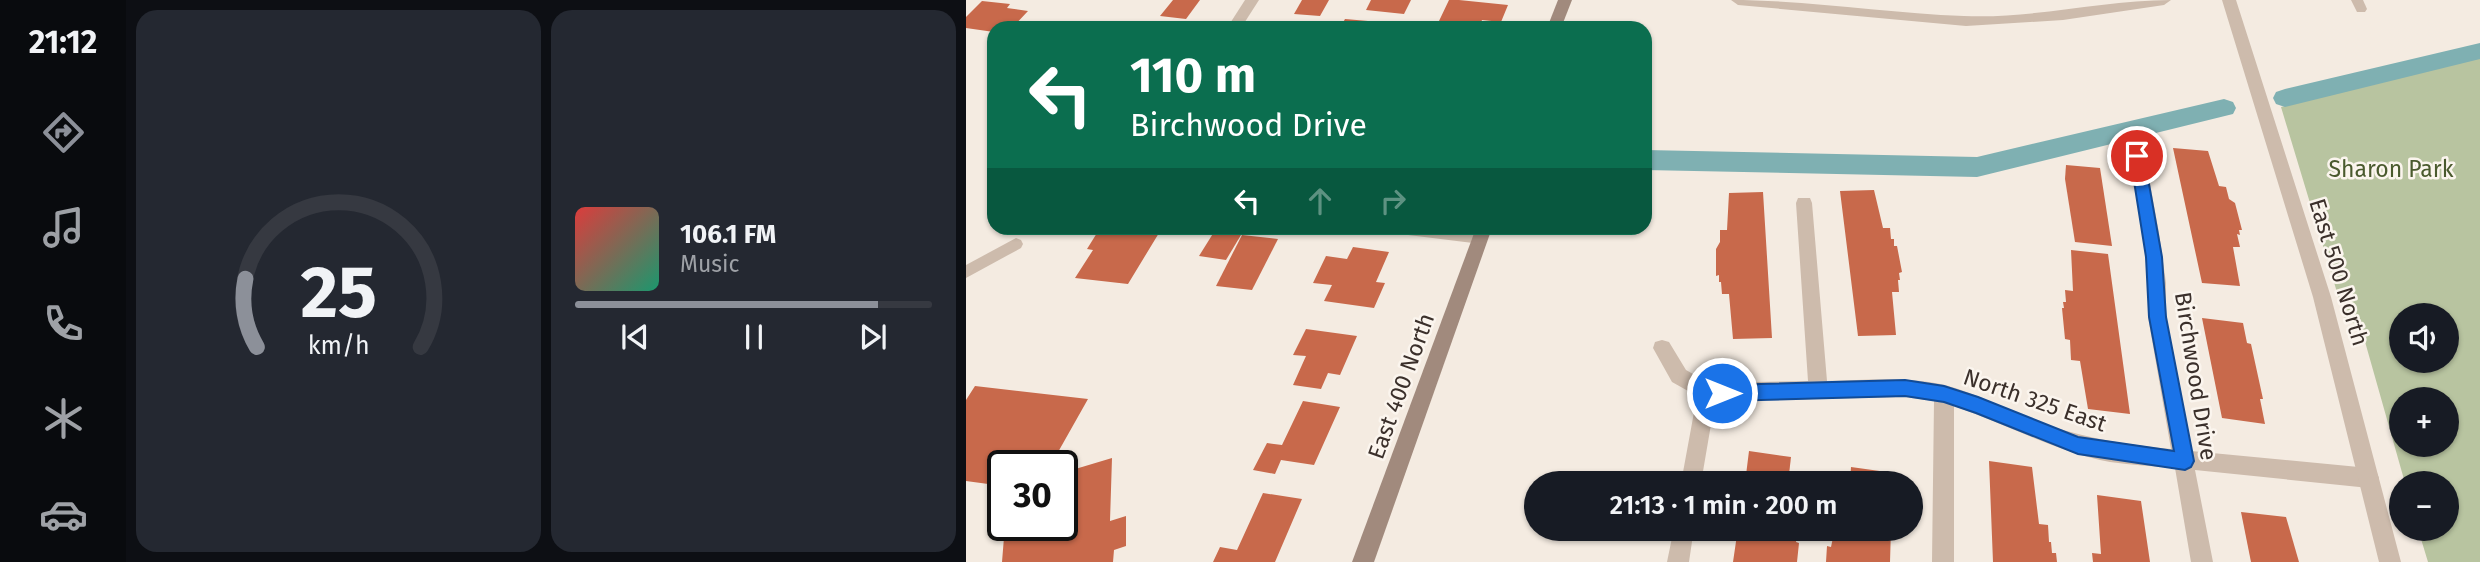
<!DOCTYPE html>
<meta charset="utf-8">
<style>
:root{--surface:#171b24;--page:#242831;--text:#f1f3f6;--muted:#9ea1a6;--line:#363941;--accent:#8c9099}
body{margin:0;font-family:"Fira Sans",sans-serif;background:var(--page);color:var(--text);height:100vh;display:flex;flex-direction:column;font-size:26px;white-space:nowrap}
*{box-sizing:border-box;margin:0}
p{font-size:23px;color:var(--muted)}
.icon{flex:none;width:38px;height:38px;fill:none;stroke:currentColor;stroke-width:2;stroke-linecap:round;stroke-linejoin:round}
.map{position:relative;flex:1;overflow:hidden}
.drawer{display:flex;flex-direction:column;gap:10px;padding:10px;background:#0d0f14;width:840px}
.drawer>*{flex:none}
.hud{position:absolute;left:21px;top:21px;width:665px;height:214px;border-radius:21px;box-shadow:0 2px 5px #0004;background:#0b6e4f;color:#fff;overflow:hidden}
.buttons{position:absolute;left:1423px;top:303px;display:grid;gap:14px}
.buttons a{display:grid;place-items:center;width:70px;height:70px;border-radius:50%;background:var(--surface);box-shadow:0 2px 5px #0004;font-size:35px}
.speed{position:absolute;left:21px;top:450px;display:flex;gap:14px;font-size:35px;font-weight:700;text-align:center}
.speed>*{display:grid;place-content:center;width:91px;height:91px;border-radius:50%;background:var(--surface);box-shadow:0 2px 5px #0004;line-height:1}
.speed .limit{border:4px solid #111;border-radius:10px;background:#fff;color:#111}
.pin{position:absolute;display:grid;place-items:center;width:60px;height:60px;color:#fff;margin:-30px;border:4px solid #fff;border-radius:50%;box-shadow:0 2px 7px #0007}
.me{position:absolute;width:77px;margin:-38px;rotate:90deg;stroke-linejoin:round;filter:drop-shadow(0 0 5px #0008)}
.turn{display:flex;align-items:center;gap:24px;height:147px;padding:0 28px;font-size:32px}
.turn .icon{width:91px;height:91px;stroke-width:2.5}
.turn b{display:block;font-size:49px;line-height:60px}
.lanes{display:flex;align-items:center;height:66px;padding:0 28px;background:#0003;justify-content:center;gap:35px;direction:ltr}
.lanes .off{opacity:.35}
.drawer .card{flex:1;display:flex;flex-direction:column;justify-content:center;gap:10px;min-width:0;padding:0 24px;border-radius:21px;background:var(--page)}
.drawer .dial{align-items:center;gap:0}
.dial svg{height:182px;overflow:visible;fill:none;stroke:var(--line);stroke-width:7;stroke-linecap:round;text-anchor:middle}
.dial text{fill:var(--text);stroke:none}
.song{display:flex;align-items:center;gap:21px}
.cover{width:84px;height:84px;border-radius:10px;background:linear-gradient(135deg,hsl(0 70% 55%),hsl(160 70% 35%))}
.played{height:7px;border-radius:4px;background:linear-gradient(90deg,var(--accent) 85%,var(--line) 85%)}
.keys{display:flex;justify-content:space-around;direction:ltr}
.drawer .tiles{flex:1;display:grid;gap:10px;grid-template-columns:repeat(2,1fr)}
.trip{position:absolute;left:558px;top:471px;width:399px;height:70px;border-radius:35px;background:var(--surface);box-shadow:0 2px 5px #0004;font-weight:600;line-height:70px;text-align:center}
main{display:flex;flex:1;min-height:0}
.tab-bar{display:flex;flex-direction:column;width:126px;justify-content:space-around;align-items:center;background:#090b0e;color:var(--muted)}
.tab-bar .icon{width:49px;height:49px}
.tab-bar .active{color:var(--accent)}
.tab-bar b{font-size:32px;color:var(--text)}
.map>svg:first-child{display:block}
.green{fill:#b8c4a0;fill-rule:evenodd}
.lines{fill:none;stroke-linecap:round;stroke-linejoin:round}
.canal{fill:#7fb0b2;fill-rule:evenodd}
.building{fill:#c8694b}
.service{fill:#cdbbac;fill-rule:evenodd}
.minor{fill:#cdbbac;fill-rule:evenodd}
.tertiary{fill:#cdbbac;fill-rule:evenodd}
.secondary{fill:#a18a7d;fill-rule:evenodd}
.route{fill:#1a73e8;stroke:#114b97;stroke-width:2}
.labels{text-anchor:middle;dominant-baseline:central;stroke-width:5;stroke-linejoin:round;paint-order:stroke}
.park-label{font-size:23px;fill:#4a5a2e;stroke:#fbf5ee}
.street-label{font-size:23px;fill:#3b302b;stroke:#fbf5ee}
</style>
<main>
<nav class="tab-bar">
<b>21:12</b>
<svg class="icon active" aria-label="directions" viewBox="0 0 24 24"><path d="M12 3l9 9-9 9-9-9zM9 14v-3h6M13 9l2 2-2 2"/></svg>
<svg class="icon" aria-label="music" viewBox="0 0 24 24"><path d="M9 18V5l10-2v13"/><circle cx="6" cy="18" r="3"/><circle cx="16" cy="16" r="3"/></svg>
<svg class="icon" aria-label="phone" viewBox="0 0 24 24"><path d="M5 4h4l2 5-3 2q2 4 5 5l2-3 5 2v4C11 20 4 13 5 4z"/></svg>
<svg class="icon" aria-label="climate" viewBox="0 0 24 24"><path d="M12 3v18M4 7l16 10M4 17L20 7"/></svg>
<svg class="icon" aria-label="car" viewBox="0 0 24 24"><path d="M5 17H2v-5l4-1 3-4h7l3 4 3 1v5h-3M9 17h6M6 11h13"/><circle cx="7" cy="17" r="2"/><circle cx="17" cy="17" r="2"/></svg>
</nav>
<section class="drawer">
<div class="tiles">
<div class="card dial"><svg viewBox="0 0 100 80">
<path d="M14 69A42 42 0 1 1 86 69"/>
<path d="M14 69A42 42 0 0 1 9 39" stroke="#8c9099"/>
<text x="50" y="56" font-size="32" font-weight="700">25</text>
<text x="50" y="72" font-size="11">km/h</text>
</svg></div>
<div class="card">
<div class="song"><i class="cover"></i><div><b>106.1 FM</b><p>Music</p></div></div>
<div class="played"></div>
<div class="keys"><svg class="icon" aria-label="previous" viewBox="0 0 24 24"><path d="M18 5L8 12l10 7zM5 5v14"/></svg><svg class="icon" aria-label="pause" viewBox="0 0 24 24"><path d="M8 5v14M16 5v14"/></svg><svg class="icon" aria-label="next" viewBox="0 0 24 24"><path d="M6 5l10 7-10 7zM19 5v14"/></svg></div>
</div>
</div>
</section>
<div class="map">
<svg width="1514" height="562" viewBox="0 0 1514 562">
<rect width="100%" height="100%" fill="#f4ebe1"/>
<path class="green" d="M1514 56V562H1462L1452 529 1480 528V483H1439L1394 324 1380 322 1315 107ZM1480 315V360H1435V315ZM1480 399V444H1435V399Z"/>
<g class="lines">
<g class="canal">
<path d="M1514 43V59L1319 107 1310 104 1307 98 1310 92 1319 89Z"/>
<path d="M1258 99 1267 102 1270 108 1267 114 1011 177 679 170V150L1011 157Z"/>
</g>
</g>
<g class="building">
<path d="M207 0H234L220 19 194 16Z"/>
<path d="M336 0H363L354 16 328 14Z"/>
<path d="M405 0H445L438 14 400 10Z"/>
<path d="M483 0H493L542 5 535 22 516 20 513 28H491L493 22 473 21Z"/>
<path d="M16 1 44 4 41 8 62 11 46 28H28V32L0 28V17Z"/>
<path d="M379 19 402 21 398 28H374Z"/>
<path d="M1207 148 1242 151 1253 186 1260 187 1263 199 1269 203 1276 230H1273L1274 235 1271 234 1274 247H1267L1274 286 1236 283Z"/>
<path d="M1100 165 1134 168 1146 246 1109 242 1099 179Z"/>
<path d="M908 190 917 228H924L925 239H928V246H931L936 272 933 273 934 280H932L933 292H926L930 335 892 336 874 191Z"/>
<path d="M797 192 806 338 767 339 763 294H756L755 282H753V275L750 276V249L754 242V230H761L763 193Z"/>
<path d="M147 228H196L162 284 109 278 127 250 121 249 131 233 142 234Z"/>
<path d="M248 232 275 235 260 260 233 256Z"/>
<path d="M276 235 312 239 286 290 250 286Z"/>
<path d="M387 247 423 252 410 282 419 283 408 308 358 301 366 285 347 283 360 256 381 259Z"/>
<path d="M1105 250 1142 254 1164 414 1122 409 1114 361 1105 360 1104 340 1099 339 1096 308H1098L1097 302H1100L1099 290 1107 291Z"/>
<path d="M1236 318 1277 323 1281 343 1285 344 1297 399H1294L1299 424 1256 418Z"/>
<path d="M340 329 391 336 374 375 362 373 355 389 327 385 340 356 327 355Z"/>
<path d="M9 386 122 399 87 461 60 458 56 466H37V486L0 481V400Z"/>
<path d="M337 401 374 407 348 465 315 460 309 474 287 470 301 443 316 445Z"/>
<path d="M783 451 825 457 822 483H779Z"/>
<path d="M146 458 144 521 160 516V546L148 550 147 562H36L39 525H96V473Z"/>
<path d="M1023 461 1066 467 1073 524 1082 525 1083 542H1085L1086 553H1090L1091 562H1027Z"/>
<path d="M885 467 928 473 927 483H884Z"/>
<path d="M297 493 336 499 309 562H247L254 547 271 550Z"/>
<path d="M1131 495 1175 501 1184 562H1127L1126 553 1135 554Z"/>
<path d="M1275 512 1320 517 1333 562H1285Z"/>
<path d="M772 528H828V532H831L830 542 833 543 831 562H767Z"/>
<path d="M869 528H925L924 562H860L861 546 865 547Z"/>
</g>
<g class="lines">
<g class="service">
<path d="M1385 0H1397L1401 9 1399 12H1391Z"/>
<path d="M420 228H471L515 232 520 234 522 238 520 242 515 244 426 233 421 232Z"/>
<path d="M50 238 55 240 57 244 55 248 0 278V265Z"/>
</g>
<g class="minor">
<path d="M279 0H293L275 28H261Z"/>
<path d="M765 0C843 0 920 13 998 16 1068 19 1136 0 1205 0L1198 5 1097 20 1000 26 772 5Z"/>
<path d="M1171 150 1179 156 1193 233 1200 283V317L1225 451 1403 468 1410 471 1413 478 1410 485 1403 488 1229 470 1247 562H1225L1209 468C1187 466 1166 465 1144 462 1090 452 1040 424 988 406V562H966L968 401 939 397 749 401 735 483H715L731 396 706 382 687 348 689 342 696 340 703 342 720 370 743 383 842 381 830 203 832 198H844L846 203 861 381C900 380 940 376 979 385 1016 395 1048 414 1084 426 1124 439 1164 445 1205 449L1182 317V283L1177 233 1163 156Z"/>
<path d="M708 528H728L723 562H701Z"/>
</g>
<path class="tertiary" d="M1256 0H1270L1365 297 1435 562H1413L1347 297Z"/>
<g class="secondary">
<path d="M592 0H606L595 28H581Z"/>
<path d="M510 228H526L408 562H386Z"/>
</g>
</g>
<path class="route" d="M1171 151 1178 156 1196 257 1200 317 1228 461 1225 467 1219 470 1112 454 1010 413 978 402 939 396 756 401 750 399 747 393 750 387 756 385 939 380 978 386 1012 397 1112 437 1208 451 1183 317 1180 257 1164 156Z"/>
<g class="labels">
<g class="park-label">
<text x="1425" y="169">Sharon Park</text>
</g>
<g class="street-label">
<text transform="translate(1373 272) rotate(73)">East 500 North</text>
<text transform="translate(1230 376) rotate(81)">Birchwood Drive</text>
<text transform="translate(435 386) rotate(-70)">East 400 North</text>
<text transform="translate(1069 400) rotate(19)">North 325 East</text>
</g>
</g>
</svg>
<div class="buttons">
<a><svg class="icon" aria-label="sound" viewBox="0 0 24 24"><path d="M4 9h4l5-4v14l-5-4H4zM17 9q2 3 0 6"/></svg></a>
<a>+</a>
<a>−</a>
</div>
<div class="speed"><div class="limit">30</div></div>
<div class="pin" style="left:1171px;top:156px;background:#d93025"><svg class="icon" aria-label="arrive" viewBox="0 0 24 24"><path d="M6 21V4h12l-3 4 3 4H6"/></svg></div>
<svg class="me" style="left:756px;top:393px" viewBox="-20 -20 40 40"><circle r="17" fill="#1a73e8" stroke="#fff" stroke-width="3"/><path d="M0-11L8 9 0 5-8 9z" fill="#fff"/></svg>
<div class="trip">21:13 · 1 min · 200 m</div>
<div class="hud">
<div class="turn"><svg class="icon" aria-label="left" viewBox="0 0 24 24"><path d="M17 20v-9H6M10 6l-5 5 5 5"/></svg><div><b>110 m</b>Birchwood Drive</div></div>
<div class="lanes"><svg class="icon" aria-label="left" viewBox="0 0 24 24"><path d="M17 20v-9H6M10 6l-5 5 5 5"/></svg><svg class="icon off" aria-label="ahead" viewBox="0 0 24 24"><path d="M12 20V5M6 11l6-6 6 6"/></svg><svg class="icon off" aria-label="right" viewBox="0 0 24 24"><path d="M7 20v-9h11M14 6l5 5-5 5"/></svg></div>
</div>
</div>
</main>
